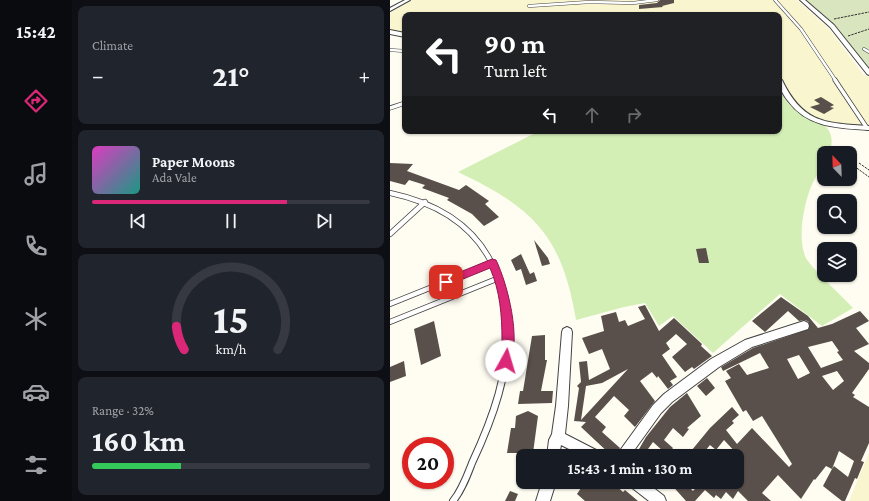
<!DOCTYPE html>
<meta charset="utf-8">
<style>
:root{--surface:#171b24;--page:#20242c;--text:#f1f3f6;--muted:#9ea1a6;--line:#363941;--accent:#db2777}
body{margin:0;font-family:"Crimson Pro",serif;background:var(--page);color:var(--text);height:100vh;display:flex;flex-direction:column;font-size:15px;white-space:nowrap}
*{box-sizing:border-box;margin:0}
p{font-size:13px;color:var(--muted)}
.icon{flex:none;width:22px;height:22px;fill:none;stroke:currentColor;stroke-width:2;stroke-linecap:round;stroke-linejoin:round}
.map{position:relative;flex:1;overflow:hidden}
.side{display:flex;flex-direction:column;gap:6px;padding:6px;background:#0d0f14;width:318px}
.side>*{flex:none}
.banner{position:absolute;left:12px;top:12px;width:380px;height:122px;border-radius:8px;box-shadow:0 1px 3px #0004;background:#202124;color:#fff;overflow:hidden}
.needle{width:26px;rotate:337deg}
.controls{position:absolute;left:427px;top:146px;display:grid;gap:8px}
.controls a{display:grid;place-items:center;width:40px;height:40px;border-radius:8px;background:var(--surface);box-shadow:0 1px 3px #0004;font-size:20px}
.speed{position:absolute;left:12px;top:437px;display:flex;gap:8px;font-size:20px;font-weight:700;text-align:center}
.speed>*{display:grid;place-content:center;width:52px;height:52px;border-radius:50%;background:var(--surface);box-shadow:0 1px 3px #0004;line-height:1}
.speed .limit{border:6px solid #d22;background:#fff;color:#111}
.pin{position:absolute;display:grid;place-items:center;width:34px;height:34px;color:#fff;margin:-17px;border-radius:8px;box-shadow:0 2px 6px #0006}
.me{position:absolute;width:44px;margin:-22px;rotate:6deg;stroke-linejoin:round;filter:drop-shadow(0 0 3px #0008)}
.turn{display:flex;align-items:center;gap:14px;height:84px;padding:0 16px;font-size:18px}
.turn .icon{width:52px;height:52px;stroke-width:2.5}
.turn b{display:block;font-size:28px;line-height:34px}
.lanes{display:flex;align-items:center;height:38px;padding:0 16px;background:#0003;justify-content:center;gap:20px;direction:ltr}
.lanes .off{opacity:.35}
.big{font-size:30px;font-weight:700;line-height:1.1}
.side .tile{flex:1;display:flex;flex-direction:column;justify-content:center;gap:6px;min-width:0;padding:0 14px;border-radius:8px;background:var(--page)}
.side .dial{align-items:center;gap:0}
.dial svg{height:104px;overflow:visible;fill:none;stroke:var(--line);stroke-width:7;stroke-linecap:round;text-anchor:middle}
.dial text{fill:var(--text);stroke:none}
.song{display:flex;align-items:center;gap:12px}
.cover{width:48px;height:48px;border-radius:6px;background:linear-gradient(135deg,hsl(310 70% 55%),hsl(170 70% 35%))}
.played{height:4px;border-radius:2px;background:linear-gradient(90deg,var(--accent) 70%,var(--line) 70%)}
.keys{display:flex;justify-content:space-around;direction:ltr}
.heat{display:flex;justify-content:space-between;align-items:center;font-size:22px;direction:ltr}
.charge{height:6px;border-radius:3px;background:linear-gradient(90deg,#34c759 32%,var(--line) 0)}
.trip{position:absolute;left:126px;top:449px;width:228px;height:40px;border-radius:8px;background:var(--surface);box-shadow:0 1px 3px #0004;font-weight:700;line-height:40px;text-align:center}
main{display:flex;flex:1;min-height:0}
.menu{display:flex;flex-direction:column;width:72px;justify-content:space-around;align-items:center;background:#090b0e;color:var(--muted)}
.menu .icon{width:28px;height:28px}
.menu .selected{color:var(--accent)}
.menu b{font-size:18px;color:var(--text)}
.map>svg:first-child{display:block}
.farmland{fill:#f9f5ce}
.green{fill:#d4efb6}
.cemetery{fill:#d9e5bf}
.building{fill:#5a504b;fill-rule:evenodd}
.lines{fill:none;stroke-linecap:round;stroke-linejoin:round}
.service-far3-casing{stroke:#434343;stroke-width:3.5}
.service-far2-casing{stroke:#434343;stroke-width:5}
.service-far1-casing{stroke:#434343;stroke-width:6}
.service-casing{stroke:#434343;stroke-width:8}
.minor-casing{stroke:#434343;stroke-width:2}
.path{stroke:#323232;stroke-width:1;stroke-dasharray:2.5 1;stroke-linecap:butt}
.service-far3{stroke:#fff;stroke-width:2.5}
.service-far2{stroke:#fff;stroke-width:3.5}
.service-far1{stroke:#fff;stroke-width:4.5}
.service{stroke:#fff;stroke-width:6}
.minor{fill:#fff;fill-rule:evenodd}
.route{fill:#db2777;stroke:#8e194d}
</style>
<main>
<nav class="menu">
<b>15:42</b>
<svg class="icon selected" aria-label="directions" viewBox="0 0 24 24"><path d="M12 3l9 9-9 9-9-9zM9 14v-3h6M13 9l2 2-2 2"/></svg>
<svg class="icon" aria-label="music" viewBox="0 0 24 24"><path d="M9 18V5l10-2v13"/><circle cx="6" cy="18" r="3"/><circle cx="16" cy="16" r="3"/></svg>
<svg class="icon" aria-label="phone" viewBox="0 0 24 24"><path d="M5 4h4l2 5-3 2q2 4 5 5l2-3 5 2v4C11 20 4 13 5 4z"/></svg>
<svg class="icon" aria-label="climate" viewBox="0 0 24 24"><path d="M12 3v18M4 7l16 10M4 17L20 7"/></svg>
<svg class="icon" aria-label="car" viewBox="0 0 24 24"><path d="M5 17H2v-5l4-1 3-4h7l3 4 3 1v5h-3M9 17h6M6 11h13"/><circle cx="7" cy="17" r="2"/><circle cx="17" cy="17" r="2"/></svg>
<svg class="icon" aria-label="filters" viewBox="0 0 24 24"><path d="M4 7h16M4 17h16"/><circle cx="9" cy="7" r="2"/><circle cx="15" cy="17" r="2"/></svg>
</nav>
<section class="side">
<div class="tile"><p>Climate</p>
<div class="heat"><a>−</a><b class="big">21°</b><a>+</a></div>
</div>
<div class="tile">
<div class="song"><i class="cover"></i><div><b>Paper Moons</b><p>Ada Vale</p></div></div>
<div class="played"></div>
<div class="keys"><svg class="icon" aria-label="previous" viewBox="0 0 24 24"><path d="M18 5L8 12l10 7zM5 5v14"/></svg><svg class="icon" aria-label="pause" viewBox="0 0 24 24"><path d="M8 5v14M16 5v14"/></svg><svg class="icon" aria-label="next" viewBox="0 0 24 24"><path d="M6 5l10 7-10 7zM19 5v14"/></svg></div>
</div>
<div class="tile dial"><svg viewBox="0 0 100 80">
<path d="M14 69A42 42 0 1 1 86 69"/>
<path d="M14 69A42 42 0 0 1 8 51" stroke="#db2777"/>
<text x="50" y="56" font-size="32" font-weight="700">15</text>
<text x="50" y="72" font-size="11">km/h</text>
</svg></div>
<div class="tile"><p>Range · 32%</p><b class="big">160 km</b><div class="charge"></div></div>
</section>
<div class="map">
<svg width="479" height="501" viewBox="0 0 479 501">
<rect width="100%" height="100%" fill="#fffcf2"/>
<g class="farmland">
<path d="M22 0H407L439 29 473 74 479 77V125L440 124 424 117 409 107 399 94 389 72V15H15V33L0 30V13Z"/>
<path d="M479 453V501H459Z"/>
</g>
<path class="green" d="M389 89C395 103 408 114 422 121 426 123 432 124 436 127 443 134 443 145 439 153H434C434 167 423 179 419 192 413 211 408 237 415 256 417 264 455 299 463 308L432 326 390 294 323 353 283 316 269 326 255 303 234 307 186 320C172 236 144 208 68 172L149 131H389Z"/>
<path class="cemetery" d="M412 0H479V73L452 37Z"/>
<g class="building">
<path d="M270 0H284V3L272 6 273 7 249 9V5L267 3Z"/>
<path d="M431 97 444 105 440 107 444 108 434 114 420 107 430 104 424 100Z"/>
<path d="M0 163 23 164 17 171 69 190 76 185 99 201 95 204 109 217 94 226 82 214 57 200 59 198 32 188 35 185 19 180 15 185 0 181Z"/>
<path d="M144 240 158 258 160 264 152 266Z"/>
<path d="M316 248 319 263H309L306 249Z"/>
<path d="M131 254 140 274 144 272 147 281 136 285 131 269 126 271 121 260Z"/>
<path d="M391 297 418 316 428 328 442 324 470 311 479 321 466 328 479 344 464 351 479 363V369L462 393 465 395 463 397 479 407V443L471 461 474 462 467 479 465 478 455 501H452L433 486 442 469 436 466 425 480 424 479 411 499 388 475 372 493 381 501H358L348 491 343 499 336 492 331 499 326 495 324 498 315 490 305 501H296L279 482H294L303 491 311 482H347V454L334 440 326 450 320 445 311 456H297L320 428 342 407 349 415 342 421 344 423 336 430 347 444 362 428 399 467 402 464 372 416 363 421 356 410 353 412 335 381 341 378 336 371 349 364 357 375 379 368 370 353 333 371 331 367 363 348 419 329V322L415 320 409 321 398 311 375 332 362 321ZM442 341 449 351 447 352 453 360 431 368 418 347ZM409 355 420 373 408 379 397 359ZM447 371 454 381 443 390 432 376ZM449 451 464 461 458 477 444 466 442 469Z"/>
<path d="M255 305 269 331 284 318 312 344 311 346 322 356 304 369 302 367 295 372 282 357 297 344 286 334 276 343 280 349 272 355 287 377 280 381 283 385 278 389 268 376 267 378 262 372 250 381 265 401 245 427 234 416 239 410 224 396 205 417 216 427 212 432 230 448 225 456H222L191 427 196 422 184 421 189 388 187 386 191 382 189 362 197 361 199 380 220 369 212 349 199 354 192 338 214 331 211 316 226 312 229 322 235 320 238 326 255 319 248 307ZM238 369 191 420 196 386 212 383Z"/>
<path d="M44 321 51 356 31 365 24 329Z"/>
<path d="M155 335V360H157L151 391H163L162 403 128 404 130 391H133L142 336Z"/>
<path d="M14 361 16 376 0 382V367Z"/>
<path d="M317 378 325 388 316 396 307 386Z"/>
<path d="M297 393 311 416 297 428 299 429 293 437 283 428 274 440 283 448 277 456H269L273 451 263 442 253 456H245L256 437 280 407Z"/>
<path d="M138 411 148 416 143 453H117L121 428H125L126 416Z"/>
<path d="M195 482H222L233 492 235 490 248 501H195L187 494Z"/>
<path d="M120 491 128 494 125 501H115Z"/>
</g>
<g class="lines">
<g class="service-far3-casing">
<g id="service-far3">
<path d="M385 0 411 29 446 81"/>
<path d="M139 6 199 2 243 3 267 0"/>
<path d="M474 49 479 52"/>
<path d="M0 50 15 51"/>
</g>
</g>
<g class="service-far2-casing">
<g id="service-far2">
<path d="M445 80 477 128"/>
<path d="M0 108 15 103"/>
</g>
</g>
<g class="service-far1-casing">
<g id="service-far1">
<path d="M0 193C71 208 112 249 117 323"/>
<path d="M0 234 35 202"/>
<path d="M0 304 102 263"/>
<path d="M0 322 109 278"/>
</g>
</g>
<g class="service-casing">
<path id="service" d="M63 501C72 490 77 476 82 463 103 418 120 372 117 322"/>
</g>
<g class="minor-casing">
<g id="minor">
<path d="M15 0H20L0 11V8Z"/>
<path d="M410 0H415L444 25 479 69V75L477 74 440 27Z"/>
<path d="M0 30 15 33V37L0 34Z"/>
<path d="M389 78 392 80C413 124 436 123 479 126V130C448 128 418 128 398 101 392 93 389 88 389 78Z"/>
<path d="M414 321 418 323 419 326 418 329 362 347 329 367 282 402 271 413 240 456H226L263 405 274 394 321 359 355 340Z"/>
<path d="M177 327 181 329 182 332 178 406 175 434 210 452 212 456H193L171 445 169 456H157L159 440 162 434 166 406 172 332 173 329Z"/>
<path d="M152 482H166L160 501H146Z"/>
<path d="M239 482H256L274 496 276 501H259L241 487Z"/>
</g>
</g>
<g class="path">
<path d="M444 19 479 12"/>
<path d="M458 36 479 29"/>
<path d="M469 163 479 170"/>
<path d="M464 166 479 177"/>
</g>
<use href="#service-far3" class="service-far3"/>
<use href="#service-far2" class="service-far2"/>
<use href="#service-far1" class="service-far1"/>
<use href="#service" class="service"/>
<use href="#minor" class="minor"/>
</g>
<path class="route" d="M102 259 106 260C118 285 131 338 120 365L116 366 112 365C109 358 112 348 112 340 112 315 110 291 100 268L56 286 51 282 53 279Z"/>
</svg>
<div class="controls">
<a><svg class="needle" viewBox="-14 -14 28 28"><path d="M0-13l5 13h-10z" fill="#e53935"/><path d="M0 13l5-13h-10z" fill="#9ea1a6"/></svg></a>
<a><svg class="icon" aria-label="search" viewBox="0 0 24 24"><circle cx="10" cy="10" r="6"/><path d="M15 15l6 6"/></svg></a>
<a><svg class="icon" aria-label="layers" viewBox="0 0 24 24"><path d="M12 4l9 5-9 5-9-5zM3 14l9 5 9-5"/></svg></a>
</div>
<div class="speed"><div class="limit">20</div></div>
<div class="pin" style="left:56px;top:282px;background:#d93025"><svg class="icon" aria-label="arrive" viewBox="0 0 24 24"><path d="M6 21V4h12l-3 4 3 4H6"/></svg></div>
<svg class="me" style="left:116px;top:361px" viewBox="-20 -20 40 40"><circle r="19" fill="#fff"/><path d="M0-13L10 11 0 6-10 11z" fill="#db2777"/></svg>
<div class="trip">15:43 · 1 min · 130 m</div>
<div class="banner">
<div class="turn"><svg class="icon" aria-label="left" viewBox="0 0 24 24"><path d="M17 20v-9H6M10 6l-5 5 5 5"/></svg><div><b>90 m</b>Turn left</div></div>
<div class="lanes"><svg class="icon" aria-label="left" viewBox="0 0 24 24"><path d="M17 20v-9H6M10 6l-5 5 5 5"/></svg><svg class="icon off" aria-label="ahead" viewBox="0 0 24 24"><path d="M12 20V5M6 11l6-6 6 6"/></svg><svg class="icon off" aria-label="right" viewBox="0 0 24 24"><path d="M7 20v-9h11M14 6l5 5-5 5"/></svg></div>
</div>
</div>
</main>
